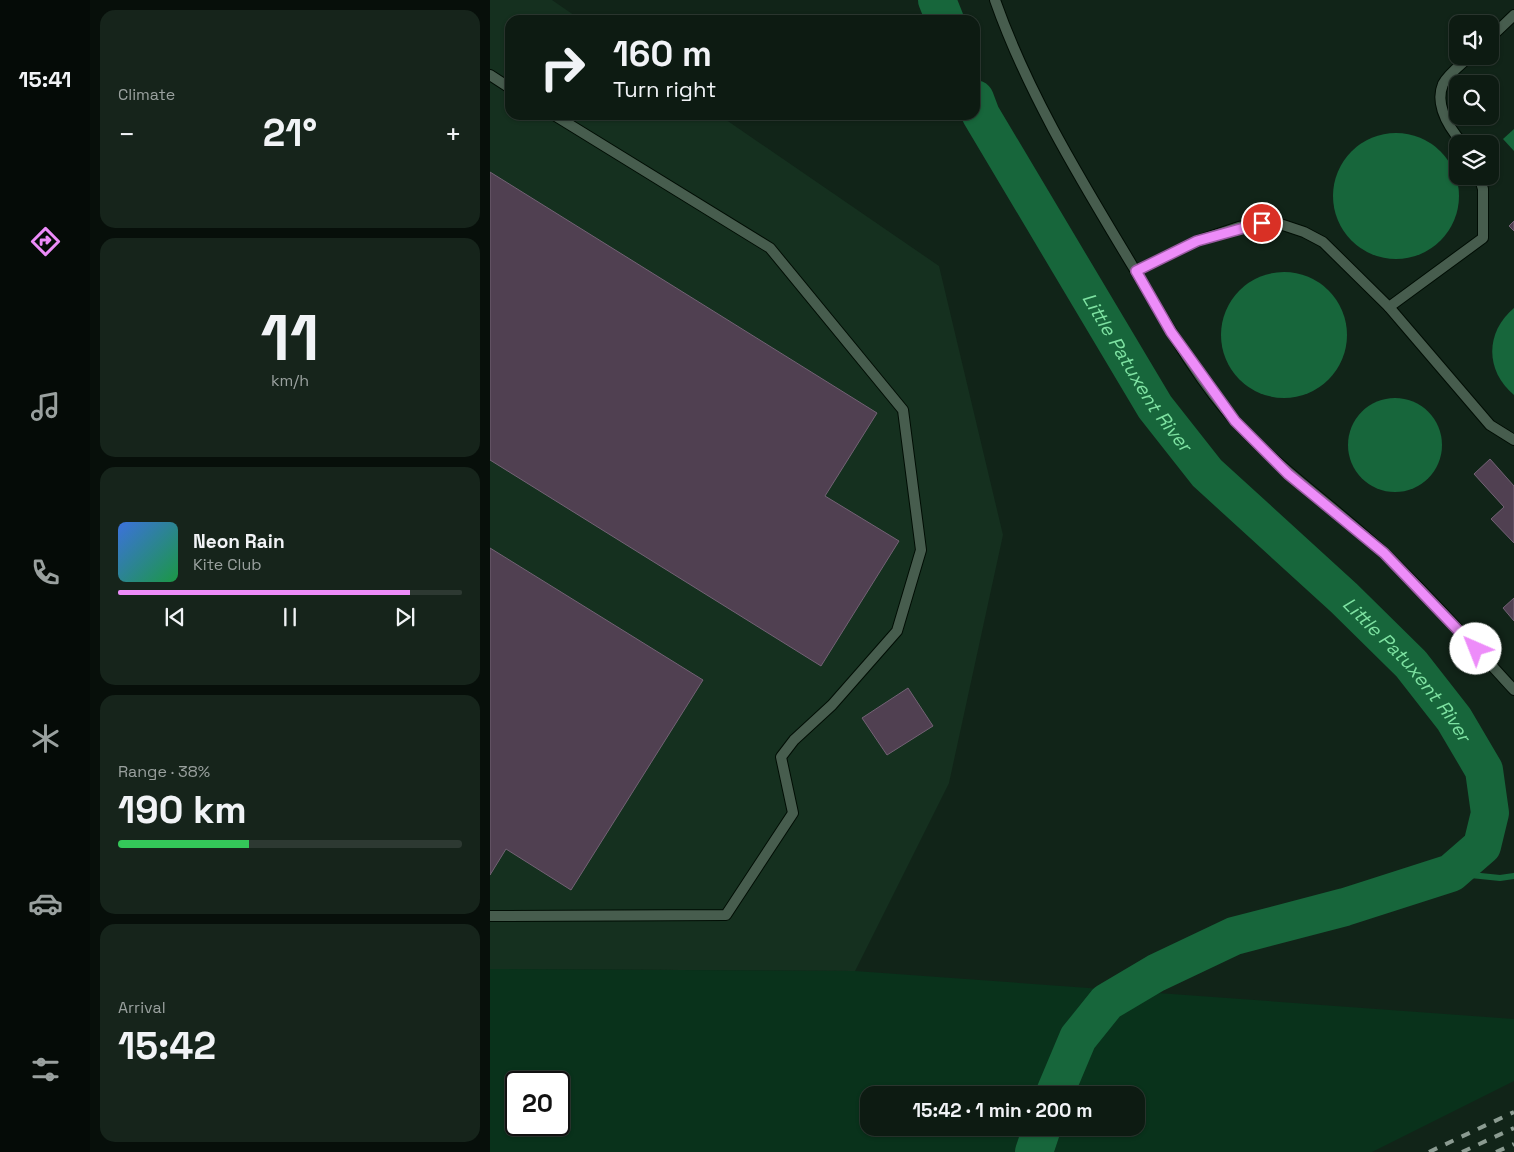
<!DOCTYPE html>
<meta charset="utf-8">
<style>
:root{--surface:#0d1b12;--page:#16241b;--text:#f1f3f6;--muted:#9aa19f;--line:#2d3932;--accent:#ed8cf9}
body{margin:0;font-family:"Space Grotesk",sans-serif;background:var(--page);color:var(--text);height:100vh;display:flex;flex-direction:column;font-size:19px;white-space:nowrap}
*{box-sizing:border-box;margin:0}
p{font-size:16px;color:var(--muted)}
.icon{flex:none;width:28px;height:28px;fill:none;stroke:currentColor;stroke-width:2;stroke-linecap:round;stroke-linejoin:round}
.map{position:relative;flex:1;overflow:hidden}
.panel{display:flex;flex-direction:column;gap:10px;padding:10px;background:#070f0a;width:400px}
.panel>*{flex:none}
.banner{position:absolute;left:15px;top:15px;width:475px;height:105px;border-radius:15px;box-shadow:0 1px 4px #0004,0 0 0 1px var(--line);background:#0d1b12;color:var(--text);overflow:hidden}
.tools{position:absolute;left:959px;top:15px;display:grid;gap:10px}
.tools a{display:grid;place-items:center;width:50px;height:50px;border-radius:10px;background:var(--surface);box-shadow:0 1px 4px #0004,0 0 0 1px var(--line);font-size:25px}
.speed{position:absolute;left:15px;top:1071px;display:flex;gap:10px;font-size:25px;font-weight:700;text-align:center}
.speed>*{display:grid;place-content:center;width:65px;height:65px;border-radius:50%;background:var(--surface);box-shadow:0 1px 4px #0004,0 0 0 1px var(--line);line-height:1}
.speed .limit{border:2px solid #111;border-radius:8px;background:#fff;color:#111}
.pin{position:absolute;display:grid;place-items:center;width:42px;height:42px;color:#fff;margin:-21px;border:2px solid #fff;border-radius:50%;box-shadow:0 1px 5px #0007}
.me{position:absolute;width:55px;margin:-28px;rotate:316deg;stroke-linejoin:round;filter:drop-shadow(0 0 4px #0008)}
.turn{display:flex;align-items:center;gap:18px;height:105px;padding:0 25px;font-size:22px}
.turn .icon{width:65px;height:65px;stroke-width:2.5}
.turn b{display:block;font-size:35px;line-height:42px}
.big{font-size:38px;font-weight:700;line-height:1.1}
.panel .tile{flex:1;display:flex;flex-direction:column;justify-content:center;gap:8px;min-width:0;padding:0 18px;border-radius:15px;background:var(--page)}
.panel .dial{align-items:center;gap:0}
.dial b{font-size:65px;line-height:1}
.song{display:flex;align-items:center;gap:15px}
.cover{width:60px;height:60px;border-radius:8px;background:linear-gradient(135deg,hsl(220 70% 55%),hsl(140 70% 35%))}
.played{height:5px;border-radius:2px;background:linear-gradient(90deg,var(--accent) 85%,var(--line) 85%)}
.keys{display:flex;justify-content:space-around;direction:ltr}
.heat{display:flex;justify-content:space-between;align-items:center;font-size:28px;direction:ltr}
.charge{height:8px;border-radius:4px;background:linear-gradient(90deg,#34c759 38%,var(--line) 0)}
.trip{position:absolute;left:370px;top:1086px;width:285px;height:50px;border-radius:15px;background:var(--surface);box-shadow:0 1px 4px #0004,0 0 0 1px var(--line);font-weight:700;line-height:50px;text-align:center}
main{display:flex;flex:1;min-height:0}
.dock{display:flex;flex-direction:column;width:90px;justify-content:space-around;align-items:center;background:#050b07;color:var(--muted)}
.dock .icon{width:35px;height:35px}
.dock .on{color:var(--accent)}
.dock b{font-size:22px;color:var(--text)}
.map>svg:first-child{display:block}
.built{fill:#15301f}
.green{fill:#09321b;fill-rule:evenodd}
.water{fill:#17663b}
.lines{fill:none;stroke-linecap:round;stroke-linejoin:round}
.stream{stroke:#17663b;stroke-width:6}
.river{stroke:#17663b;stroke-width:38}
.building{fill:#504051;stroke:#736275}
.service-casing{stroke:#000d04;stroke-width:12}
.service{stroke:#475d4e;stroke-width:10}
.rail{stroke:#8b9b91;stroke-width:4;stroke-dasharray:9 9;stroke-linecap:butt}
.route-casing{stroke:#9a5ba2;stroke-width:12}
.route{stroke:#ed8cf9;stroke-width:9}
.labels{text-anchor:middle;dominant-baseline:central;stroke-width:5;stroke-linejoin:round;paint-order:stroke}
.water-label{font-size:19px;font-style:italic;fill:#7de1a1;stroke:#112418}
</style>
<main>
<nav class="dock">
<b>15:41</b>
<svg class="icon on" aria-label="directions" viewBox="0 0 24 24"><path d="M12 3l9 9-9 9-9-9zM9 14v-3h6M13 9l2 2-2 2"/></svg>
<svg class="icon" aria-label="music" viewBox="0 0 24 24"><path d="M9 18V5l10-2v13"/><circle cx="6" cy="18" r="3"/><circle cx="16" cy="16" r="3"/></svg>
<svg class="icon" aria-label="phone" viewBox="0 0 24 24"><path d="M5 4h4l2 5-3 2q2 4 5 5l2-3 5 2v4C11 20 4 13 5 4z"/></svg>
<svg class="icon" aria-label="climate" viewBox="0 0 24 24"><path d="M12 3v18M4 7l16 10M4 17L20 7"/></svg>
<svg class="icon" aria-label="car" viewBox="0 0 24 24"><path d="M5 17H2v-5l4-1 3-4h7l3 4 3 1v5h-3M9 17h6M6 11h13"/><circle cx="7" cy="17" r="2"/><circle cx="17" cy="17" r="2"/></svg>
<svg class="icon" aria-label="filters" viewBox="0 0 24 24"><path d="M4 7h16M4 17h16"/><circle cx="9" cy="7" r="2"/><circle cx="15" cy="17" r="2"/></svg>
</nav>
<section class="panel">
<div class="tile"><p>Climate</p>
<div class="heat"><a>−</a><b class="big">21°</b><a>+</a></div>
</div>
<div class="tile dial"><b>11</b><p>km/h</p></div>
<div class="tile">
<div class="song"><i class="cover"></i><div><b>Neon Rain</b><p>Kite Club</p></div></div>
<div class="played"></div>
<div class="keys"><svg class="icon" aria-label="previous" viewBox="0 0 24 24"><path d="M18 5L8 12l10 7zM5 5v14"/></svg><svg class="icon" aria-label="pause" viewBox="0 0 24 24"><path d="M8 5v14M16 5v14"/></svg><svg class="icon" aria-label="next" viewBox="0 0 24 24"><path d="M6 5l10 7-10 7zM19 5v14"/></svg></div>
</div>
<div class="tile"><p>Range · 38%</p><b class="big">190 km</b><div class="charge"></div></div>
<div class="tile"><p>Arrival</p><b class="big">15:42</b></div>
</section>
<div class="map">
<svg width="1024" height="1152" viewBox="0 0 1024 1152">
<rect width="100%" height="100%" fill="#112418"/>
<path class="built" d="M0 0H62L91 20H20V115H229L449 266 513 535 459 783 365 971 0 969Z"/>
<path class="green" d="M0 969 365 971 1024 1019V1081L882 1152H0ZM26 1082H69V1125H26ZM379 1095H646V1128H379Z"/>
<g class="water">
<path d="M1024 129V151L1013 139Z"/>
<circle cx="906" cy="196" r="63"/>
<circle cx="794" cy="335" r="63"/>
<path d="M1024 308V395C995 371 995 332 1024 308Z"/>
<circle cx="905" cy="445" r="47"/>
</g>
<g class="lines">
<path class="stream" d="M961 873 1010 878 1024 876"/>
<g class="river">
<path d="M447 0 455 20"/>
<path id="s1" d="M485 99 491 115 665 407 717 473 854 598 921 664 964 719 994 770 1000 813 992 846 961 873 855 907 744 936 666 973 617 1002 588 1038 564 1095"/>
<path d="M544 1152 552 1128"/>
</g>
</g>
<g class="building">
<path d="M0 172 387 413 335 496 409 541 331 666 0 460Z"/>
<path d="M1024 221V231L1019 226Z"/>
<path d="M1000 459 1024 486V543L1001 519 1014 507 984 474Z"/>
<path d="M0 548 213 680 81 890 16 849 0 875Z"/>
<path d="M1024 598V621L1013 608Z"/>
<path d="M418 688 443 726 397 755 372 718Z"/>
</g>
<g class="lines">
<g class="service-casing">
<g id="service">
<path d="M505 0C538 94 591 180 642 265 674 318 704 376 746 422 791 471 846 508 894 553 939 596 982 644 1024 690"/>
<path d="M1000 38 1024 15"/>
<path d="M0 75 20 88"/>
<path d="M973 144C960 129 944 106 953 84 958 74 972 64 980 56"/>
<path d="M646 271 707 241 749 227 772 223 790 224 814 232 833 242 899 307 1000 425 1024 440"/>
<path d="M899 307 993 238V189L989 176"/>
<path d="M0 916 236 915 303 813 291 757 304 740 342 705 407 631 431 550 413 410 280 248 64 115"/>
</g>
</g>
<use href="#service" class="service"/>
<g class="rail">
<path d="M939 1152 1024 1112"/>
<path d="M972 1152 1024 1128"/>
<path d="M1006 1152 1024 1144"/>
</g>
</g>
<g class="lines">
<g class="route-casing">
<path id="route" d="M772 223 707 241 646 271 681 332 745 421 798 474 894 553 986 649"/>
</g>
<use href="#route" class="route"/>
</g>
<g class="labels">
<g class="water-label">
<text stroke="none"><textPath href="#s1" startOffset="318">Little Patuxent River</textPath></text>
<text stroke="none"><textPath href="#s1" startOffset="722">Little Patuxent River</textPath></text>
</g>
</g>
</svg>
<div class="tools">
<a><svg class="icon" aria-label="sound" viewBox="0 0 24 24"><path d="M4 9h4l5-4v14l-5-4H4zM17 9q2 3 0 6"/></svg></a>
<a><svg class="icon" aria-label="search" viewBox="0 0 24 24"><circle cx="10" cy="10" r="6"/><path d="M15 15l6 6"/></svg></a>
<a><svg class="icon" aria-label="layers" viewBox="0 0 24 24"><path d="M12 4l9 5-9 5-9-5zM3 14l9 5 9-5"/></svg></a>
</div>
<div class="speed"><div class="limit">20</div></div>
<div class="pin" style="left:772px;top:223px;background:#d93025"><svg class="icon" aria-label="arrive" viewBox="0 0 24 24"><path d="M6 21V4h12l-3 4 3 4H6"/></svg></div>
<svg class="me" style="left:986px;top:649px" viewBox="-20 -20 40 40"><circle r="19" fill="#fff"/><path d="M0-13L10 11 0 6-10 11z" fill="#ed8cf9"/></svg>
<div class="trip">15:42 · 1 min · 200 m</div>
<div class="banner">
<div class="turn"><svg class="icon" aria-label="right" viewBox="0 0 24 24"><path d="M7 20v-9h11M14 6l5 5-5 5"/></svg><div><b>160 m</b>Turn right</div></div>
</div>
</div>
</main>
